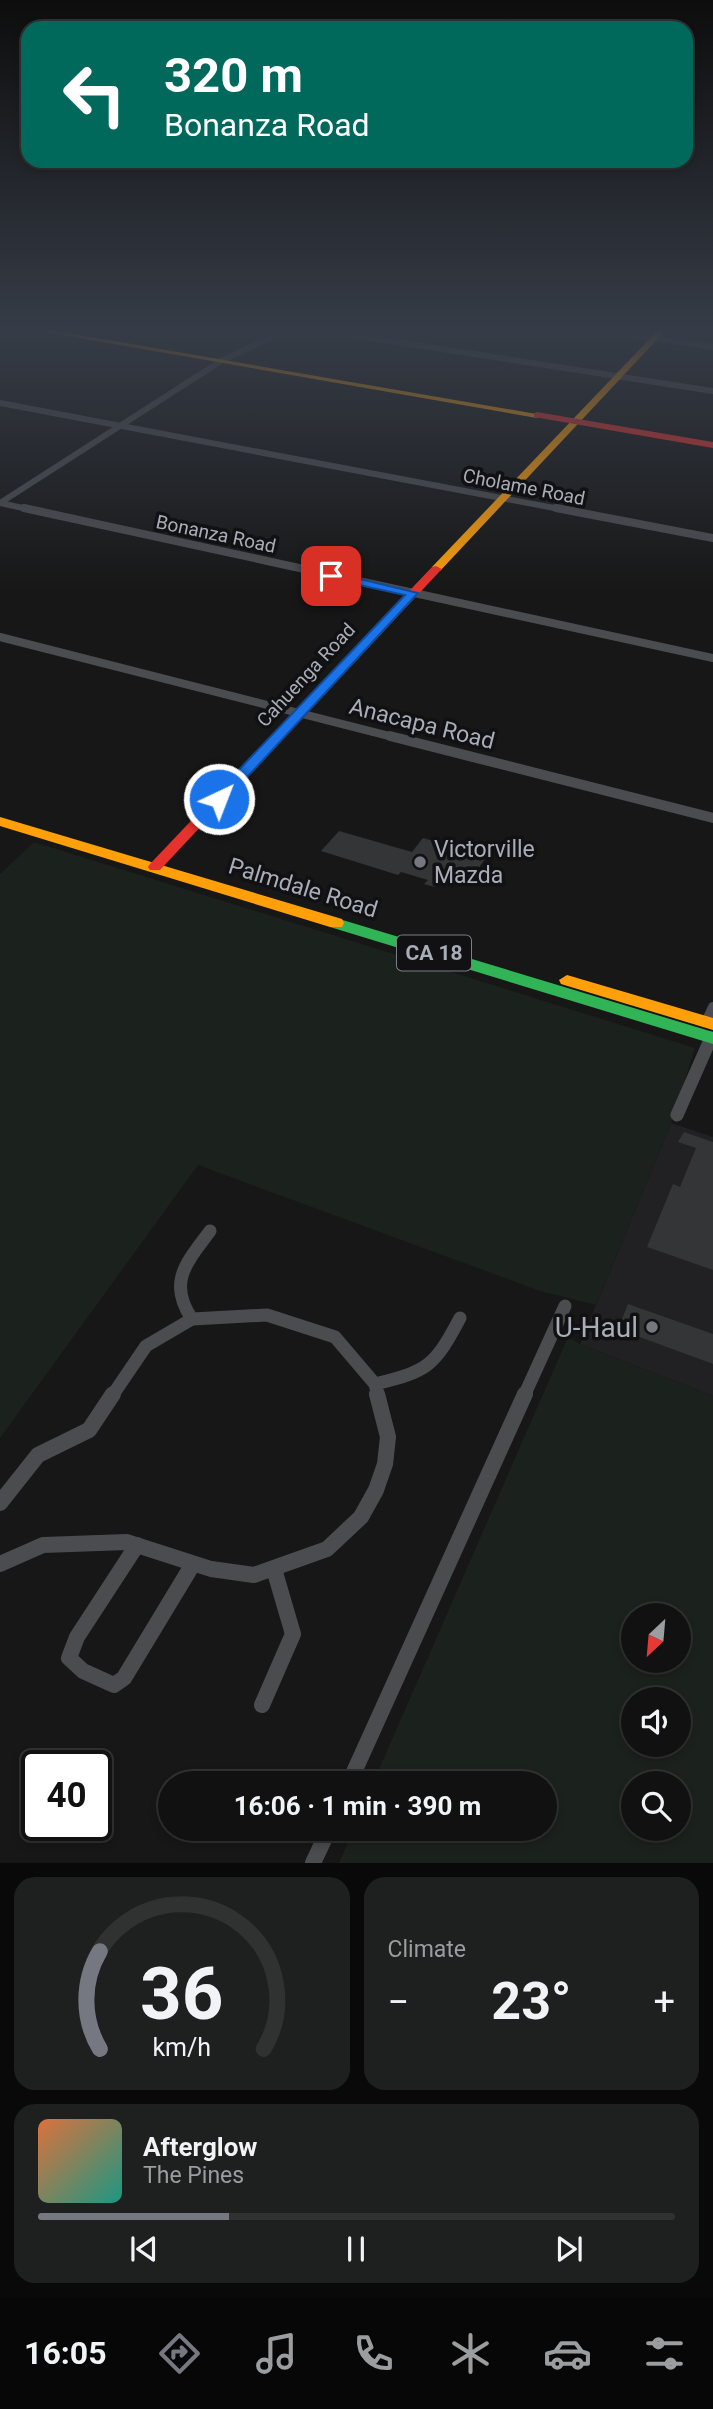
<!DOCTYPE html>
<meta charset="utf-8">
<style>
:root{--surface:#111;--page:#1e1f1f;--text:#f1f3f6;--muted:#9c9d9f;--line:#303131;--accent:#757880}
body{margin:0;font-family:Roboto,sans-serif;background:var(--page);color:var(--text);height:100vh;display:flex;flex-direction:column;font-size:26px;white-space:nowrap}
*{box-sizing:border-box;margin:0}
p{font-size:23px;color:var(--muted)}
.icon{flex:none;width:38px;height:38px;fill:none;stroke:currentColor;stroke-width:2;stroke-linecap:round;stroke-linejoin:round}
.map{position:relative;height:1863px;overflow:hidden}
.details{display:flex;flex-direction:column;gap:14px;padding:14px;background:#090909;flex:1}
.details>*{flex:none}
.top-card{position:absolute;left:21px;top:21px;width:672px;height:147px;border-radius:21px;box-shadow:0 4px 10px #0003,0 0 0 2px var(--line);background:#00695c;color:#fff;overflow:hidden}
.needle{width:46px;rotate:206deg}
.fabs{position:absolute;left:621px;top:1603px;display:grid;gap:14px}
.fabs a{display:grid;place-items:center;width:70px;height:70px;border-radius:50%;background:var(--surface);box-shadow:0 4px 10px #0003,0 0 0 2px var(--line);font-size:35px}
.speed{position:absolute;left:21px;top:1750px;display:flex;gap:14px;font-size:35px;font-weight:700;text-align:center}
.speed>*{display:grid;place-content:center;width:91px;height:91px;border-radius:50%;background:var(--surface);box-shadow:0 4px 10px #0003,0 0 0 2px var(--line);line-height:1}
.speed .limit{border:4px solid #111;border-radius:10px;background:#fff;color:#111}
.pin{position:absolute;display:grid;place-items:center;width:60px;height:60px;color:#fff;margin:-30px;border-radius:14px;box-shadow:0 4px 10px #0006}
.me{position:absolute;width:77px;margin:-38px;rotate:43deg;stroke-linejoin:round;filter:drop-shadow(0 0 5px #0008)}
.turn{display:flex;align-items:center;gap:24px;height:147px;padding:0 28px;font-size:32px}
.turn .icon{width:91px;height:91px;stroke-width:2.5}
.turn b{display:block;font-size:49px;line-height:60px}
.big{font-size:52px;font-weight:700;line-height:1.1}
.details .widget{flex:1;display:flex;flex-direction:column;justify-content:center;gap:10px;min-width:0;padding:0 24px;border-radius:21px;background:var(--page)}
.details .dial{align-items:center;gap:0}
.dial svg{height:182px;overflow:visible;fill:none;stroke:var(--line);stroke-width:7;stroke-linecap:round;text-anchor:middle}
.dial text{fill:var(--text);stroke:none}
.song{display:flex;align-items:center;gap:21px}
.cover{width:84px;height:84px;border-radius:10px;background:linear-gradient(135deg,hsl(20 70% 55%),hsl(170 70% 35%))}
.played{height:7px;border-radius:4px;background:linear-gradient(90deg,var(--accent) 30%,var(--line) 30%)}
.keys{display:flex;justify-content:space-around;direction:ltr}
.heat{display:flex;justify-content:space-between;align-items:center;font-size:38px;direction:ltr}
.details .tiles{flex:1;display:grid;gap:14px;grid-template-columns:1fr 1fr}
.widget:last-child{grid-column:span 2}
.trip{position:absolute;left:158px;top:1771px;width:399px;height:70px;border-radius:35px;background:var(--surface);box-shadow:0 4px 10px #0003,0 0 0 2px var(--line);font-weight:700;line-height:70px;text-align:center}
.dock{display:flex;height:112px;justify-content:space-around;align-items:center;background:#070707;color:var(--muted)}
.dock .icon{width:49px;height:49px}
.dock .active{color:var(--accent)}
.dock b{font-size:32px;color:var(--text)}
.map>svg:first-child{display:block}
.built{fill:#212124}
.green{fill:#1b211c;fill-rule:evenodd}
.building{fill:#343537}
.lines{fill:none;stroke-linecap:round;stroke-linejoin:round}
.street-far4{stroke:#4b4c50;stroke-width:6}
.street-far3{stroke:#4b4c50;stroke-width:8}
.street-far2{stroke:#4b4c50;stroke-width:10}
.street-far1{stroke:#4b4c50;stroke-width:13}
.street{stroke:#4b4c50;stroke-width:16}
.fast{fill:#30b455;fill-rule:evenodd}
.slow{fill:#ff9f0a;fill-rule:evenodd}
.jam{fill:#e5322d;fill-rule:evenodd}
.route{fill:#1a73e8;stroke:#114b97;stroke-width:2}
.poi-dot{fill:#757880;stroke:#111113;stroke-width:2.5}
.labels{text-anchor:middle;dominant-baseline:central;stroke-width:7;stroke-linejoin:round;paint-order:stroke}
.far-street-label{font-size:19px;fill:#a8adb8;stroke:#111113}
.shield{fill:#111113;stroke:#7b7e86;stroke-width:2}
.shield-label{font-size:21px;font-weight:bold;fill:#a8adb8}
.street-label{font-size:23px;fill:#a8adb8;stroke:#111113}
.poi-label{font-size:23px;fill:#a8adb8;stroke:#111113;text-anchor:start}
.near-poi-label{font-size:28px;fill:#a8adb8;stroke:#111113;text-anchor:end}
</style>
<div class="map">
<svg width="713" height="1863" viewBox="0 0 713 1863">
<rect width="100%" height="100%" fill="#171717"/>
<path class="built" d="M671 1123 713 1137V1396L580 1344Z"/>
<g class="green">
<path d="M34 842 695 1048 671 1123 596 1305 540 1291 198 1165 0 1438V874Z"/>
<path d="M568 1337 580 1344 713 1396V1863H339L354 1829H544V1783H373ZM634 1615H679V1661H634ZM634 1699H679V1745H634ZM634 1783H679V1829H634Z"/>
</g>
<g class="building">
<path d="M339 831 412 852 423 838 487 856 473 876 447 868 435 887 424 884 428 880 401 872 398 875 321 851Z"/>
<path d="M684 1132 713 1142V1270L647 1247 673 1184 680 1187 696 1148 678 1142Z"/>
<path d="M628 1304 713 1334V1364L618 1329Z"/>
</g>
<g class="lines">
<g class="street-far4">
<path d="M319 330 713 391"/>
<path d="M598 330 713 347"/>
<path d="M0 403 565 510"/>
<path d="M0 503 32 510"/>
<path d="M0 503 221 361 286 330"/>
</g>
<g class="street-far3">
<path d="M24 508 713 658"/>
<path d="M556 508 713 538"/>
<path d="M0 637 397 738"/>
</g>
<g class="street-far2">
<path d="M390 736 713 818"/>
<path d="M706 1022 713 1007"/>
</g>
<g class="street-far1">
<path d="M677 1115 711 1038"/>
<path d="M192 1319C167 1282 187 1262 210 1231"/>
<path d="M375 1384C428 1371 434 1367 460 1318"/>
<path d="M112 1396 146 1346 192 1319 267 1315 335 1337 375 1384 378 1396"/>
<path d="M524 1396 565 1306"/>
</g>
<g class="street">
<path d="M0 1503 38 1455 89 1430 113 1394"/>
<path d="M137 1545 77 1637 69 1658 83 1671 114 1685 124 1678 193 1564"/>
<path d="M0 1564 43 1545 127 1542 211 1569 254 1575 327 1549 361 1517 376 1490 385 1464 388 1437 377 1394"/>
<path d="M262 1705 293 1634 274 1569"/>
<path d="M349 1783 525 1394"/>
<path d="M313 1863 329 1829"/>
</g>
<path class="fast" d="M336 918 713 1032V1044L330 927 328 923 330 919Z"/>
<g class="slow">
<path d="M34 330H51L542 415 537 418Z"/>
<path d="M658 330H666L440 571H432V567Z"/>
<path d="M0 817 342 919 344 923 342 927H330L0 826Z"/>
<path d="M567 975 713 1018V1030L561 984 559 980Z"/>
</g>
<g class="jam">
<path d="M537 412 713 442V448L534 417V413Z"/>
<path d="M436 566 442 569 440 571 160 870H150L148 867 150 864 432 567Z"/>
</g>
</g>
<linearGradient id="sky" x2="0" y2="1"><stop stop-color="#0d0d0d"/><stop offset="0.56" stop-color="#363c47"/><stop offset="1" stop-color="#363c47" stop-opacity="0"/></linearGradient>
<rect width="713" height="591" fill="url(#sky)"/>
<path class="route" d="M331 572 418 593 224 802H214V796L405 595 327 578 325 576Z"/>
<g class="poi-dot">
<circle cx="420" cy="862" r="7"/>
<circle cx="652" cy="1327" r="7"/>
</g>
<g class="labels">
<g class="far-street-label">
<text transform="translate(524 487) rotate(11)">Cholame Road</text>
<text transform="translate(216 534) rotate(12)">Bonanza Road</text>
<text transform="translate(306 675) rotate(-47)">Cahuenga Road</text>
</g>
<rect class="shield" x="397" y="935.5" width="74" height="35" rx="5"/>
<g class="shield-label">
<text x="434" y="953">CA 18</text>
</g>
<g class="street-label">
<text transform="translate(422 724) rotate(14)">Anacapa Road</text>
<text transform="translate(303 888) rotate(17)">Palmdale Road</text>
</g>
<g class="poi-label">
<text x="434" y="849">Victorville<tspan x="434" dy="26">Mazda</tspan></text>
</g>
<g class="near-poi-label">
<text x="638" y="1327">U-Haul</text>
</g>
</g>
</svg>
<div class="fabs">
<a><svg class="needle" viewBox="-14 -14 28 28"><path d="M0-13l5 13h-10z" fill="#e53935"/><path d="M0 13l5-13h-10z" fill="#9c9d9f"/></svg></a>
<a><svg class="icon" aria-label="sound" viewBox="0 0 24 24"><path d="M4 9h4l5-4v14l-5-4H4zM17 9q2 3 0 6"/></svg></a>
<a><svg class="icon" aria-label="search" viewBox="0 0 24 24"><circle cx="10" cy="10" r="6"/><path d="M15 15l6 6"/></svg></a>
</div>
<div class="speed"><div class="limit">40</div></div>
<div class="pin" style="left:331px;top:576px;background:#d93025"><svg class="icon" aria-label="arrive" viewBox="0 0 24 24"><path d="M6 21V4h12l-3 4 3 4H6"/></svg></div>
<svg class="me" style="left:219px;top:799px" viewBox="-20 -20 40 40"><circle r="17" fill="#1a73e8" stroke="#fff" stroke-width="3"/><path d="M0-11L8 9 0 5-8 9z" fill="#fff"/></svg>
<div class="trip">16:06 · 1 min · 390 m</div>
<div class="top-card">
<div class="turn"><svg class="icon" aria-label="left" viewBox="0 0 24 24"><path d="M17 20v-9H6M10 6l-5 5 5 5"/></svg><div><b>320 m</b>Bonanza Road</div></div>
</div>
</div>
<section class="details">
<div class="tiles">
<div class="widget dial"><svg viewBox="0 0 100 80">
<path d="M14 69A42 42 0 1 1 86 69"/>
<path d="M14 69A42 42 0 0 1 14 26" stroke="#757880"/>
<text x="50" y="56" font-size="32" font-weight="700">36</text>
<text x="50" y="72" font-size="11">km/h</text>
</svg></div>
<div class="widget"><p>Climate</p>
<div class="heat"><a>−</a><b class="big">23°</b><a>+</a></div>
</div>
<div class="widget">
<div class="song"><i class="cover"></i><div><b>Afterglow</b><p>The Pines</p></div></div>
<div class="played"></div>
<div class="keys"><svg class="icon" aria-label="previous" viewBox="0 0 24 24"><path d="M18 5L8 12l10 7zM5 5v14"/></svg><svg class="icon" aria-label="pause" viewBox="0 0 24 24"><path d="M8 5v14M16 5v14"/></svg><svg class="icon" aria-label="next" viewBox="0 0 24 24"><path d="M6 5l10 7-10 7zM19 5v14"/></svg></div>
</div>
</div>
</section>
<nav class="dock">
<b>16:05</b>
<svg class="icon active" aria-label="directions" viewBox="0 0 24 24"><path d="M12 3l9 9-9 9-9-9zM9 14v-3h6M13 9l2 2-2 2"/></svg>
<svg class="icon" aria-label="music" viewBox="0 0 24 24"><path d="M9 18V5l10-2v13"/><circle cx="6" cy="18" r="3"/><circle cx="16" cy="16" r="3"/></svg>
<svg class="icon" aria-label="phone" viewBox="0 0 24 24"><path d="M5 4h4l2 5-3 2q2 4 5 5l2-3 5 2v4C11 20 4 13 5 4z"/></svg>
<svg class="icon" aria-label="climate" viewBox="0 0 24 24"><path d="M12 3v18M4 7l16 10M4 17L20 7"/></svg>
<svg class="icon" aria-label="car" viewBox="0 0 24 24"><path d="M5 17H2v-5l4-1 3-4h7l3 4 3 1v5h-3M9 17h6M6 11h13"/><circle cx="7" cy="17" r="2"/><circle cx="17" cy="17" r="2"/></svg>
<svg class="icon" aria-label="filters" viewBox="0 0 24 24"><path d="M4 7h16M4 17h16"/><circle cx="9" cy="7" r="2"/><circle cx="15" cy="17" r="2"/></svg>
</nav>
